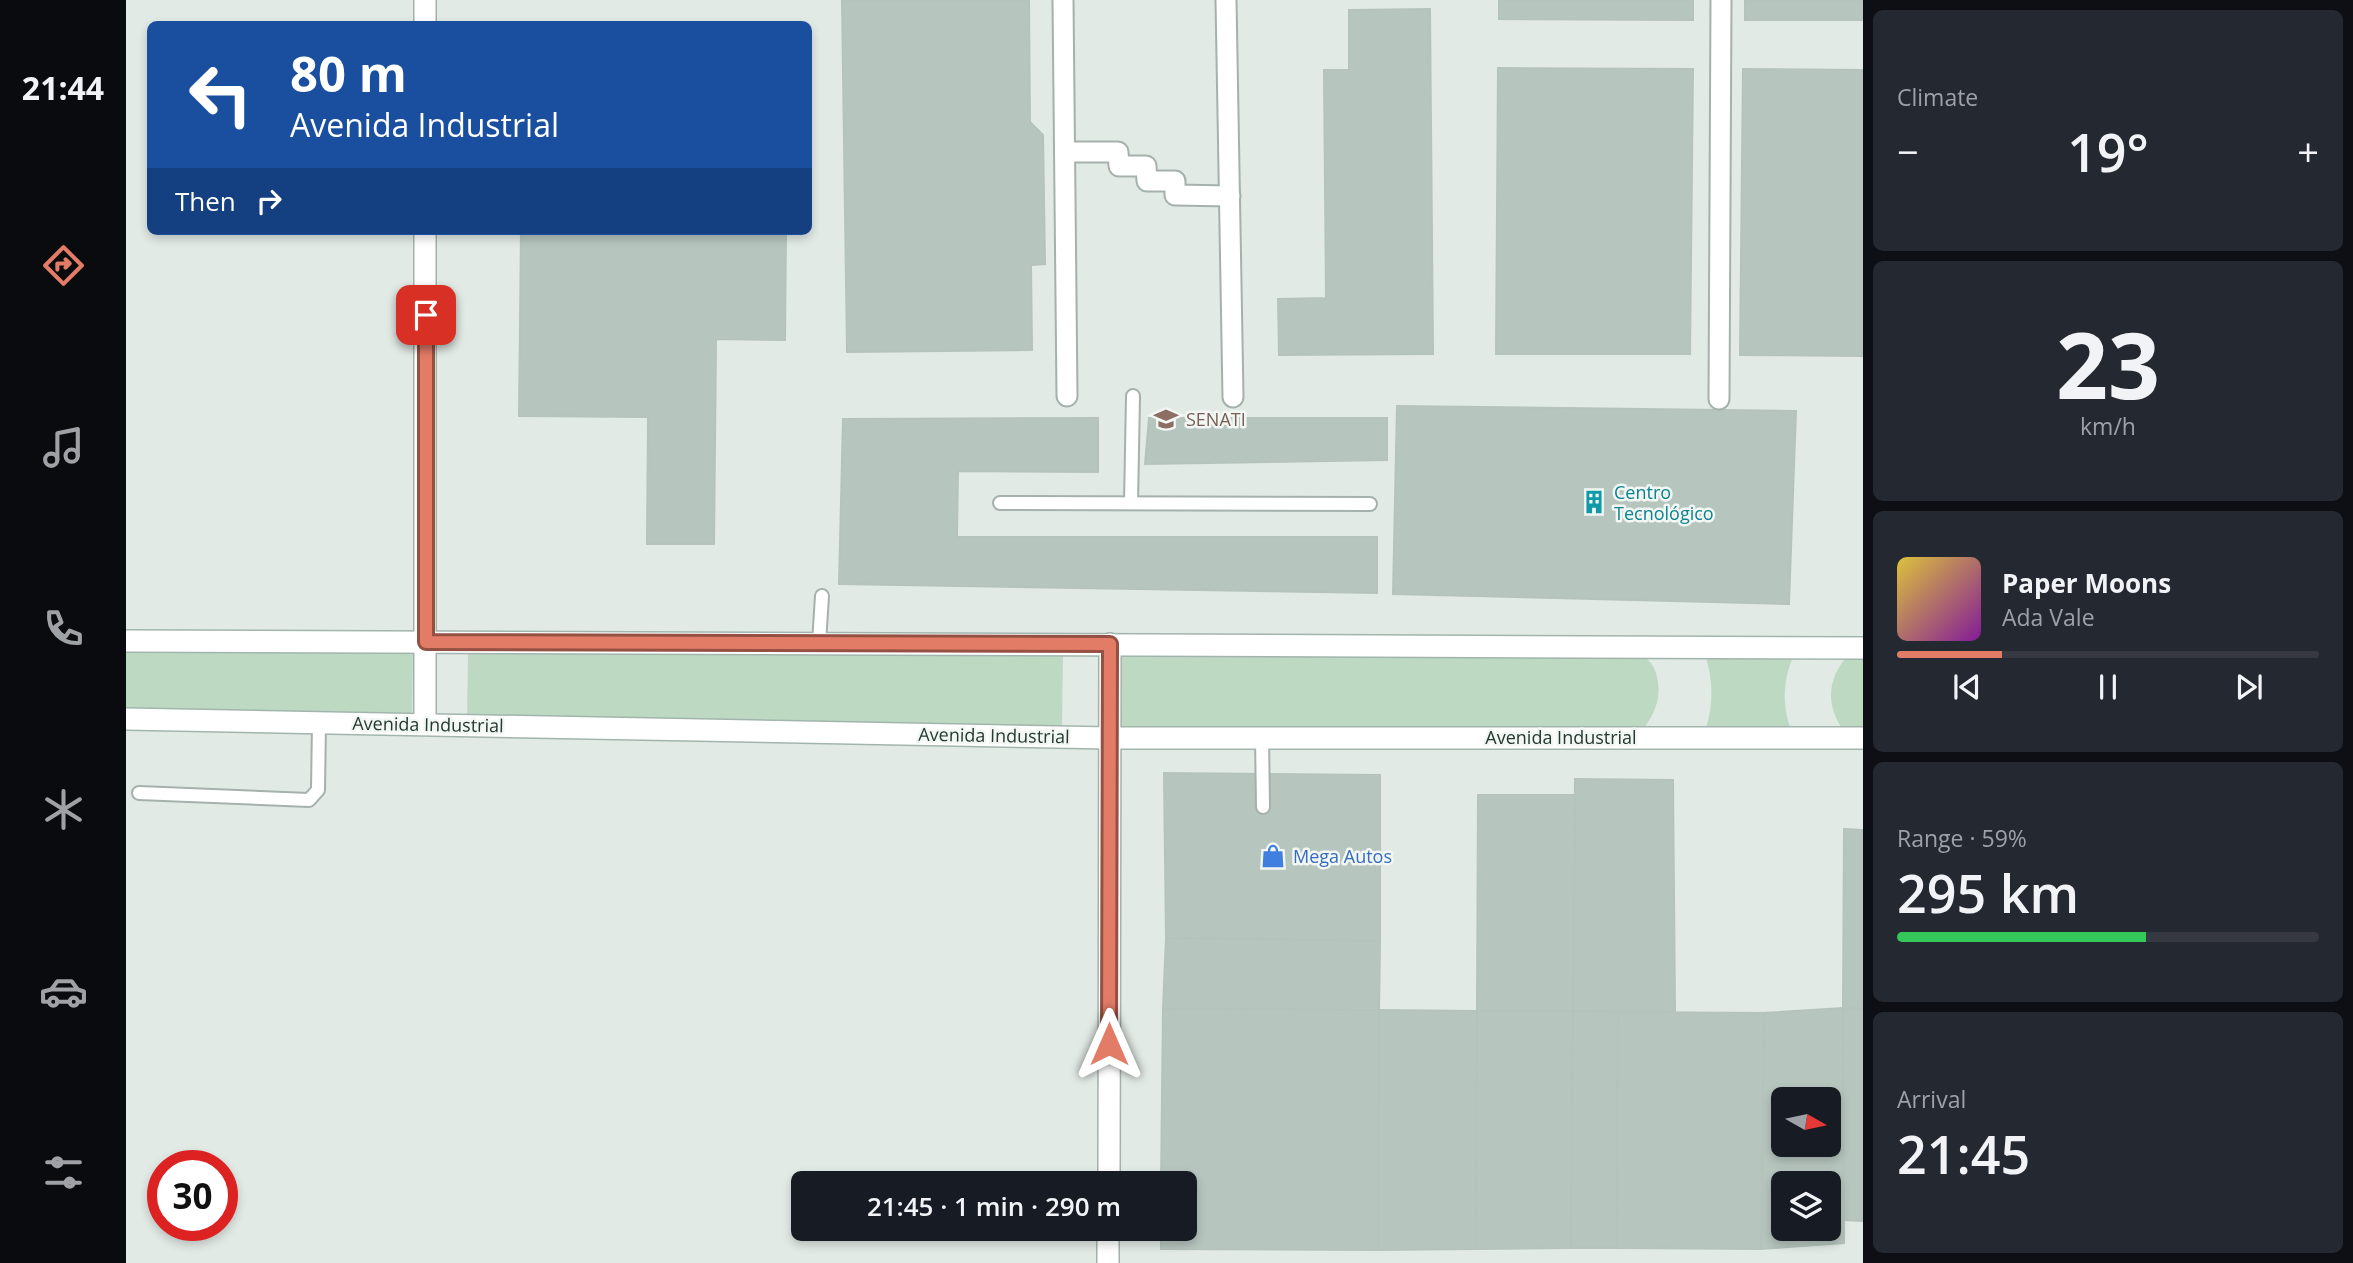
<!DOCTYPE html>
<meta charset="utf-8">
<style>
:root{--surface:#171b24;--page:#242831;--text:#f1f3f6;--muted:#9ea1a6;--line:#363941;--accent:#e37c67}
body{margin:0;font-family:"Open Sans",sans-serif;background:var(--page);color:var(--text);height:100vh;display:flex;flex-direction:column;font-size:26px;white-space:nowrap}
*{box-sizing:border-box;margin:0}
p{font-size:23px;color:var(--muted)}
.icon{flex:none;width:38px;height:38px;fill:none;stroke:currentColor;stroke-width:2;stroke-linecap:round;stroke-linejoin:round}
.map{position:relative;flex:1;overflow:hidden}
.sheet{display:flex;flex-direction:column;gap:10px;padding:10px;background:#0d0f14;width:490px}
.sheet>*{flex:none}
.top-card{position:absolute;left:21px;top:21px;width:665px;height:214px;border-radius:10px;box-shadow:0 4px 10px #0003;background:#1a4fa0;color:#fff;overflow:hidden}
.needle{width:46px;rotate:99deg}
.fabs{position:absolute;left:1645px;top:1087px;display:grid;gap:14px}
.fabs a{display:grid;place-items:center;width:70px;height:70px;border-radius:10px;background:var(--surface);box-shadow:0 4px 10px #0003;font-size:35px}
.speed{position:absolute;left:21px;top:1150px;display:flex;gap:14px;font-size:35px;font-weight:700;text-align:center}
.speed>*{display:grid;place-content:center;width:91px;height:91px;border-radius:50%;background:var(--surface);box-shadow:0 4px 10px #0003;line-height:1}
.speed .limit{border:10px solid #d22;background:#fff;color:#111}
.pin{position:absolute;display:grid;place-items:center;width:60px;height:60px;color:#fff;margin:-30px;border-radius:14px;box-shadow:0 4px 10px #0006}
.me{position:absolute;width:77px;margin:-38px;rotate:0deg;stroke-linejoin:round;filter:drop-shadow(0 0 5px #0008)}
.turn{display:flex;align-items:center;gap:24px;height:147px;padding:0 28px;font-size:32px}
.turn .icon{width:91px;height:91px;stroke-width:2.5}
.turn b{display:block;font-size:49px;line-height:60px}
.then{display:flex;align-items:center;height:66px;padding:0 28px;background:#0003;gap:14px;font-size:26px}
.big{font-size:52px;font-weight:600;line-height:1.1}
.sheet .card{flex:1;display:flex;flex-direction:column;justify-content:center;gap:10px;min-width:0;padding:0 24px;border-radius:10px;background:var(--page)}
.sheet .dial{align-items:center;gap:0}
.dial b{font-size:91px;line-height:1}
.song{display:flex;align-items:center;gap:21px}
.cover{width:84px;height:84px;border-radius:10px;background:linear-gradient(135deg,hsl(50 70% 55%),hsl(290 70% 35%))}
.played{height:7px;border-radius:4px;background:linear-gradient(90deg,var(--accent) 25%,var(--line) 25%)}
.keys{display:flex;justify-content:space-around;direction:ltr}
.heat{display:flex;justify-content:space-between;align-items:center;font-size:38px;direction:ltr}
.charge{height:10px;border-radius:5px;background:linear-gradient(90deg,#34c759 59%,var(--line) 0)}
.trip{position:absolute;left:665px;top:1171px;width:406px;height:70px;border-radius:10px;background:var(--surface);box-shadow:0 4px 10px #0003;font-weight:600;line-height:70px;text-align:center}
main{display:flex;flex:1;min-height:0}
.menu{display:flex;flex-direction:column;width:126px;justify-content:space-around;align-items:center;background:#090b0e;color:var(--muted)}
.menu .icon{width:49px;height:49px}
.menu .on{color:var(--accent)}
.menu b{font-size:32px;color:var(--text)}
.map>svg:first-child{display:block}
.green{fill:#bdd9c2}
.building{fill:#b7c5bf;stroke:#b5c3bc;stroke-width:2;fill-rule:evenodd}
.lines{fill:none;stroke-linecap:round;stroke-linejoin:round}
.service-casing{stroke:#a5b1ac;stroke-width:16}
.pedestrian-casing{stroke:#a5b1ac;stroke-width:23}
.minor-casing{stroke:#a5b1ac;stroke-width:24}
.secondary-casing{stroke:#a2b5ad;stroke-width:24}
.service{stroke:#fff;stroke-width:12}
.pedestrian{stroke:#fff;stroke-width:19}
.minor{stroke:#fff;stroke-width:21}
.secondary{stroke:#fff;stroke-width:21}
.route-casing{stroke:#945143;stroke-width:18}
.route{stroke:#e37c67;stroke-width:12}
.labels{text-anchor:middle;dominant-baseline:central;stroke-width:5;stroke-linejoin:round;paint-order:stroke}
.education-label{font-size:18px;fill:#785e54;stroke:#f2f7f4;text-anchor:start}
.culture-label{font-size:18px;fill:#0d838f;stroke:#f2f7f4;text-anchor:start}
.street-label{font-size:18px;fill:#243932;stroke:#f2f7f4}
.shop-label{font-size:18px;fill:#366cbe;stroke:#f2f7f4;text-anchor:start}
</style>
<main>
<nav class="menu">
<b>21:44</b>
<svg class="icon on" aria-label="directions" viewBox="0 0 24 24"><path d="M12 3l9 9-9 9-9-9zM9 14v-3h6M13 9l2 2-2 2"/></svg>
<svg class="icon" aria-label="music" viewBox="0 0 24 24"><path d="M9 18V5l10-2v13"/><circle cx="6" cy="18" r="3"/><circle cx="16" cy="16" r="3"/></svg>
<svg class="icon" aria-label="phone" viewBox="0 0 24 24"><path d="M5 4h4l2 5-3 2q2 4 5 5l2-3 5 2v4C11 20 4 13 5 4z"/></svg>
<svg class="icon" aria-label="climate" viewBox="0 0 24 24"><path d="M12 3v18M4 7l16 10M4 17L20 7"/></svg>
<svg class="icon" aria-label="car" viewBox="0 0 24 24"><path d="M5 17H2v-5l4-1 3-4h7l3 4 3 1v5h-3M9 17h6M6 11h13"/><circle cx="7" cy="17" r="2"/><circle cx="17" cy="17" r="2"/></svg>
<svg class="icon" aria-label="filters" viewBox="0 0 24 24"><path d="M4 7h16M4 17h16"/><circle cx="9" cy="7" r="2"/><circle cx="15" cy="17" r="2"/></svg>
</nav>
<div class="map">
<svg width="1737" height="1263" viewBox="0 0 1737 1263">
<rect width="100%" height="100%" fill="#e2eae6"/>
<g class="green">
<path d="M0 648 287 649 286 725 0 720Z"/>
<path d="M342 649 937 651 936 732 341 724Z"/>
<path d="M990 649 1513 651C1518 656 1525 662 1528 668 1539 694 1529 716 1512 735L990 733Z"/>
<path d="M1578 652 1669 653C1656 679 1655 710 1668 736H1577C1588 709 1588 679 1578 652Z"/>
<path d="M1722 655H1737V736H1721C1700 708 1699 682 1722 655Z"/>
</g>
<g class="building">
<path d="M716 0H903L904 122 917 135 919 264 905 265 906 350 721 352Z"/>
<path d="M1373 0H1567V20L1373 19Z"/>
<rect x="1619" y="0" width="118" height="20"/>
<path d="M1304 9 1307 354 1153 355 1152 299 1200 298 1198 70H1223V10Z"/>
<path d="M1372 68 1567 69 1564 354H1370Z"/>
<path d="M1617 69 1737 70V356L1614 355Z"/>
<path d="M395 231H660L659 340 590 339 588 544H521L522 417 393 416Z"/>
<path d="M1271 406 1670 411 1663 604 1267 594Z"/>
<path d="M972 418V472L832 471 831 537H1251V593L713 584 717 419Z"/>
<path d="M1023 418H1261V460L1019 464Z"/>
<path d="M1038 773 1254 775V941L1040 938Z"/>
<path d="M1449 779 1547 780 1549 1012 1447 1011Z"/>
<path d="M1352 795H1449L1447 1011H1351Z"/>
<path d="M1718 829 1737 830V1009L1717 1008Z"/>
<path d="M1040 938 1254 941 1253 1010 1037 1009Z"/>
<path d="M1717 1008 1718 1243 1635 1249 1638 1013ZM1657 1099H1703V1144H1657ZM1657 1183H1703V1228H1657Z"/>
<path d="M1717 1008 1737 1009V1221L1718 1220Z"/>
<path d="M1037 1009 1253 1010 1252 1250 1035 1249V1228H1059V1183H1035Z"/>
<path d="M1253 1010 1351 1011 1350 1249 1252 1250Z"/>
<path d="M1351 1011H1447L1445 1248 1350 1249Z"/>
<path d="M1447 1011 1492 1012 1491 1248H1445Z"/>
<path d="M1492 1012 1638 1013 1635 1249 1491 1248Z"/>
</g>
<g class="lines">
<g class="service-casing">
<g id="service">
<path d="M874 503 1244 504"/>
<path d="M1005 503 1007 396"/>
<path d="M693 643 696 596"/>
<path d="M1136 738 1137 807"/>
<path d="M13 793 183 800 192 790 193 722"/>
</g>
</g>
<g class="pedestrian-casing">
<g id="pedestrian">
<path d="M937 0 941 396"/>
<path d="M1100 0 1107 397"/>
<path d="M939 152H992L993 166H1020L1021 181H1049V195L1104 196"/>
<path d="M1593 399 1595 0"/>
</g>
</g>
<g class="minor-casing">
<g id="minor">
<path d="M299 0V24"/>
<path d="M299 724V231"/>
<path d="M983 1183 984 644"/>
<path d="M982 1263V1228"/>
</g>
</g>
<g class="secondary-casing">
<g id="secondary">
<path d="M0 641 1737 648"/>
<path d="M0 719 984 738H1737"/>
</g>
</g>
<use href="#service" class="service"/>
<use href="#pedestrian" class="pedestrian"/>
<use href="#minor" class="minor"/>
<use href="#secondary" class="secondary"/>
</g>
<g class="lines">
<g class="route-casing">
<path id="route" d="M300 315V642L984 644 983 1044"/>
</g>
<use href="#route" class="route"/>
</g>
<defs>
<g id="university-bare" transform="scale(1.89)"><path d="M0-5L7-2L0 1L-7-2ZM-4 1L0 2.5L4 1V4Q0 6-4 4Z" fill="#8d6e63" stroke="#f2f7f4" stroke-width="2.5" paint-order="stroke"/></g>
<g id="building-bare" transform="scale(1.89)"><path d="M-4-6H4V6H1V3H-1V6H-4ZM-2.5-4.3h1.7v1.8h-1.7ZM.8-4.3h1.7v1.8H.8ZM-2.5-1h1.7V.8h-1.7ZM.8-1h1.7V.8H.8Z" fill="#0f9aa8" stroke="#f2f7f4" stroke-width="2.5" paint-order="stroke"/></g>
<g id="shop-bare" transform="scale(1.89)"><path d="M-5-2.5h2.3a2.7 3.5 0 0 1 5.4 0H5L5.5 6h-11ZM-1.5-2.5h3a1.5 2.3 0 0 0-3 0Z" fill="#3f7fe0" stroke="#f2f7f4" stroke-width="2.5" paint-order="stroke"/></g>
</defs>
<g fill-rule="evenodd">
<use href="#university-bare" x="1040" y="419"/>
<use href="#building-bare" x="1468" y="502"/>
<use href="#shop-bare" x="1147" y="856"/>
</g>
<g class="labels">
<g class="education-label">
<text x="1060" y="419">SENATI</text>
</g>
<g class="culture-label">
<text x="1488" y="492">Centro<tspan x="1488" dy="21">Tecnológico</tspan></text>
</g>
<g class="street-label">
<text transform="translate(302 724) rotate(1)">Avenida Industrial</text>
<text transform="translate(868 735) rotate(1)">Avenida Industrial</text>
<text x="1435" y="737">Avenida Industrial</text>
</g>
<g class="shop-label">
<text x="1167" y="856">Mega Autos</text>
</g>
</g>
</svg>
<div class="fabs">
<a><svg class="needle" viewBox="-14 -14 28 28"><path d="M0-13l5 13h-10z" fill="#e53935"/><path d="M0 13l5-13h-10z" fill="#9ea1a6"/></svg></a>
<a><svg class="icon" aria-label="layers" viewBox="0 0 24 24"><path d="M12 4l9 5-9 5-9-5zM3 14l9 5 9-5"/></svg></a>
</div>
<div class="speed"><div class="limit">30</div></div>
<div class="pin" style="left:300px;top:315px;background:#d93025"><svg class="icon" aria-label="arrive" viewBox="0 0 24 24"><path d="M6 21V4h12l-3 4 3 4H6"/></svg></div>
<svg class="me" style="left:983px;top:1044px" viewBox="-20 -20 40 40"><path d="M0-17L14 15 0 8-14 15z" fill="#e37c67" stroke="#fff" stroke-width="4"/></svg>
<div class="trip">21:45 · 1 min · 290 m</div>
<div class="top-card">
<div class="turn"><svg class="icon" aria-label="left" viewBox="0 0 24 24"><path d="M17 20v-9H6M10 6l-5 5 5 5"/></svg><div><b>80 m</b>Avenida Industrial</div></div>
<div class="then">Then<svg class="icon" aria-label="right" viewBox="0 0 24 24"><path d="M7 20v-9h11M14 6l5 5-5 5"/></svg></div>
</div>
</div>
<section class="sheet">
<div class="card"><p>Climate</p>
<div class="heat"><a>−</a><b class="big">19°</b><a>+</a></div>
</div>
<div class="card dial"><b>23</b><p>km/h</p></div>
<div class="card">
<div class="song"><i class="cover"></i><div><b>Paper Moons</b><p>Ada Vale</p></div></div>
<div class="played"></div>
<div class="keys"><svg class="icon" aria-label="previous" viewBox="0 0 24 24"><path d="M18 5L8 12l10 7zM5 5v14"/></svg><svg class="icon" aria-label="pause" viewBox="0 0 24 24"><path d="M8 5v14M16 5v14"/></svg><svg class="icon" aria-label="next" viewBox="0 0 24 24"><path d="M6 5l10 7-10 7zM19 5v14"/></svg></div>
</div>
<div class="card"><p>Range · 59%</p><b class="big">295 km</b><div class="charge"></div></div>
<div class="card"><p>Arrival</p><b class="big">21:45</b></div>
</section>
</main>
